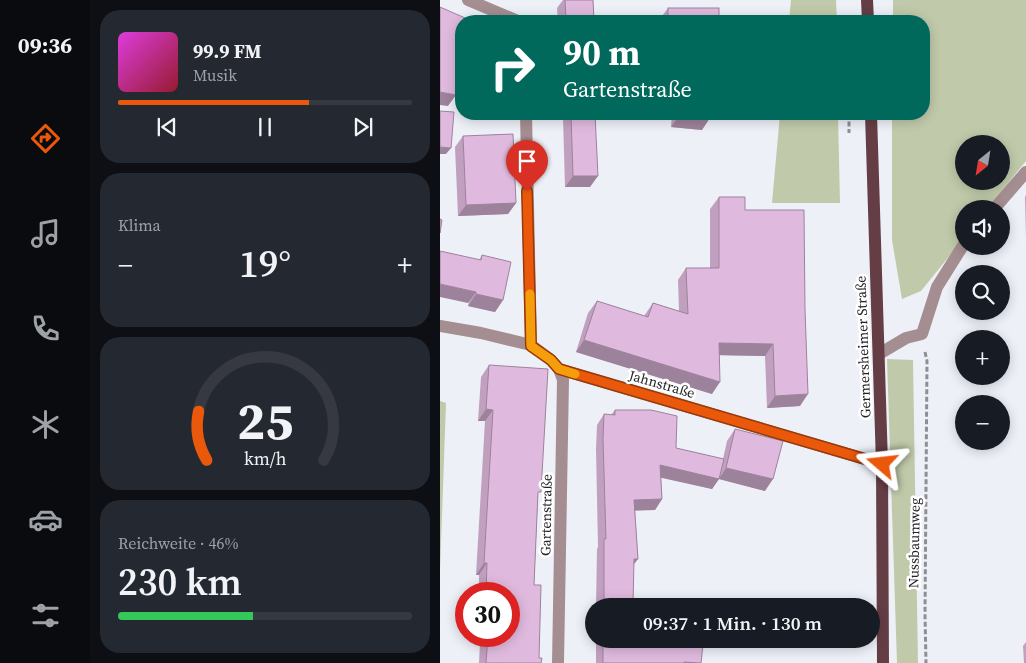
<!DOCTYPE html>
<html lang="de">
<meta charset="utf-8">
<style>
:root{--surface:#171b24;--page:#242831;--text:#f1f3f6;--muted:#9ea1a6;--line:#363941;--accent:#ea580c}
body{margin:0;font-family:"Source Serif 4",serif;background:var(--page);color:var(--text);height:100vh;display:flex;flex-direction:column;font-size:19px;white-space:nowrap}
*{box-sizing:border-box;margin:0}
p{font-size:16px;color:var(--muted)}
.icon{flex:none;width:28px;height:28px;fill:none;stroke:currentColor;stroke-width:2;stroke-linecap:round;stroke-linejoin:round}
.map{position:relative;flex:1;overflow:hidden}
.drawer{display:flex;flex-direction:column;gap:10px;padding:10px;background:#0d0f14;width:350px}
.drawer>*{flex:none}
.hud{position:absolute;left:15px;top:15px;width:475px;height:105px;border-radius:20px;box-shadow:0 2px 12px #0003;background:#00695c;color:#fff;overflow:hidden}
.needle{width:32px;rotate:210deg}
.fabs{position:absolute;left:515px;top:135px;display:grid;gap:10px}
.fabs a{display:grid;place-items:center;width:55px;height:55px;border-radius:50%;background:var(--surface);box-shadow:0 2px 12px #0003;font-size:25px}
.speed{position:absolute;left:15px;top:582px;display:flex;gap:10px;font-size:25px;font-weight:700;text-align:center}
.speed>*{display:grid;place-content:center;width:65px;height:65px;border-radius:50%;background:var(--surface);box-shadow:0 2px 12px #0003;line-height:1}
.speed .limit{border:8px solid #d22;background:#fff;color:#111}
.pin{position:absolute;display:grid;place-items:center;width:42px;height:42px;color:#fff;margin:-51px -21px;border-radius:50% 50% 50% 0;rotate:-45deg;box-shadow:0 0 5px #0007}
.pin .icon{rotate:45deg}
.me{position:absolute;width:55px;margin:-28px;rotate:287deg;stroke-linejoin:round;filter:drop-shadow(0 0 4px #0008)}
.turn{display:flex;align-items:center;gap:18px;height:105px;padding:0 25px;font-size:22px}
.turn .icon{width:65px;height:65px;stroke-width:2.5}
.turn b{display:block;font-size:35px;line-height:42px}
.big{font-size:38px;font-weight:600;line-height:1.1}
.drawer .tile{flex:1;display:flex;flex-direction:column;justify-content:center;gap:8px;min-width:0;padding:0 18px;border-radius:20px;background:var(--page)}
.drawer .dial{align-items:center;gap:0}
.dial svg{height:130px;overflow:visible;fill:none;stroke:var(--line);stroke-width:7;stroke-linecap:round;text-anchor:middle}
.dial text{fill:var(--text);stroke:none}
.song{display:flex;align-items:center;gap:15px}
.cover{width:60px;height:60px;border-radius:8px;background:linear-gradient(135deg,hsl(300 70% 55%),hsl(350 70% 35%))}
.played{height:5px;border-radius:2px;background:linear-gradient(90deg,var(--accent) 65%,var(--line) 65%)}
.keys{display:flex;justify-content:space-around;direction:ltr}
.heat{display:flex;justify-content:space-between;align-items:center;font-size:28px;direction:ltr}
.charge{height:8px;border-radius:4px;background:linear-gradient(90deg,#34c759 46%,var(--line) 0)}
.trip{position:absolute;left:145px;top:598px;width:295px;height:50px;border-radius:25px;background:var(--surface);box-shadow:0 2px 12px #0003;font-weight:600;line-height:50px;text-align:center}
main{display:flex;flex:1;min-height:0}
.tab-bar{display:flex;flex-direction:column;width:90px;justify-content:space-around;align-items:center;background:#090b0e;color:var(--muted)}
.tab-bar .icon{width:35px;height:35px}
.tab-bar .active{color:var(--accent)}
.tab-bar b{font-size:22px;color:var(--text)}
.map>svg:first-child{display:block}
.green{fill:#c0caaa;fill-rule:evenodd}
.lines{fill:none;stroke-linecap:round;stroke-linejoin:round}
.path{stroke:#8e8f94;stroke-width:3;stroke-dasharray:5 2.5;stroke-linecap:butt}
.minor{stroke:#a58e91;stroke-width:12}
.major{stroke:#653e45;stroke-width:12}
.wall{fill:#c1a0bf}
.shaded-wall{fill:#9d829b}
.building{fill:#e0bade;stroke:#9d829b}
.route-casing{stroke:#983908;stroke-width:12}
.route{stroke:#ea580c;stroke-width:9}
.slow{stroke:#f59e0b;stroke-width:9}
.labels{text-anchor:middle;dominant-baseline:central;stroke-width:5;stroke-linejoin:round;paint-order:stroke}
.street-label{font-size:14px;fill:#232326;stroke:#fff}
</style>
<main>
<nav class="tab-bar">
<b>09:36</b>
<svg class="icon active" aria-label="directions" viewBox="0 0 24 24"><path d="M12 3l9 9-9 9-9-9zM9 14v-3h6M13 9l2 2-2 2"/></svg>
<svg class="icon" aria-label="music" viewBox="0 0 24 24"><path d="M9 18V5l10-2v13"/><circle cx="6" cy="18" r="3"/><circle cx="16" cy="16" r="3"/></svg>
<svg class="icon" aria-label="phone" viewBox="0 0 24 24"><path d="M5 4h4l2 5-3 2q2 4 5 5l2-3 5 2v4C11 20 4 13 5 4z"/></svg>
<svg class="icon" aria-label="climate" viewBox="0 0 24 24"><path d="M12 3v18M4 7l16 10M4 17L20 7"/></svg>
<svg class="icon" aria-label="car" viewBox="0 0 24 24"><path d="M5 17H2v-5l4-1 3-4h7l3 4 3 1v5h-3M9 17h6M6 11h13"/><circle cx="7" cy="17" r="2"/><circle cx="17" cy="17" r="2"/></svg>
<svg class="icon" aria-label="filters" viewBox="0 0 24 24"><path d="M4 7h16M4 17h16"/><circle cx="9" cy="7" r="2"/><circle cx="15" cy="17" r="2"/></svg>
</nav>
<section class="drawer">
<div class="tile">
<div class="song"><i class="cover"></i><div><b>99.9 FM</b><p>Musik</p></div></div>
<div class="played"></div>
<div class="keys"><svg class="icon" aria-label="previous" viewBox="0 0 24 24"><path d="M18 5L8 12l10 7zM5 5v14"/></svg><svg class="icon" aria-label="pause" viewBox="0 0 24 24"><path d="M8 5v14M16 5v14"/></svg><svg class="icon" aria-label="next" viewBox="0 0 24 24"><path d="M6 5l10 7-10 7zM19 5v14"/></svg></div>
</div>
<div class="tile"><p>Klima</p>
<div class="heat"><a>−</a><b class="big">19°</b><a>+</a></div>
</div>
<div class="tile dial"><svg viewBox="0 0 100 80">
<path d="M14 69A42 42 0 1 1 86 69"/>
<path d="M14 69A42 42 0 0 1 9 39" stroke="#ea580c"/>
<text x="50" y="56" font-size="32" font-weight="700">25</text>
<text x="50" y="72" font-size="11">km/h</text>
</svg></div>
<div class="tile"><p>Reichweite · 46%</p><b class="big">230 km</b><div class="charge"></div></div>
</section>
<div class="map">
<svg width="586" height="663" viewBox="0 0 586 663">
<rect width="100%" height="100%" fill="#eef0f8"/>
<g class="green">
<path d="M351 0H396L397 21H349Z"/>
<path d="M453 0H586V161L547 209H524V238L481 291 462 299 452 240V114H484V21H453ZM524 144H561V181H524Z"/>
<path d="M340 114H398L400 203H332Z"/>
<path d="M447 359 473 360 478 663H457Z"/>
<path d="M0 401 6 403 0 572Z"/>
</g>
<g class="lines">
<g class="path">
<path d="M409 114V133"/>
<path d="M485 352 487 361 485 614 486 663"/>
</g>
<g class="minor">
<path d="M28 0 78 21"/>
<path d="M86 114 91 345"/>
<path d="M554 209 586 172"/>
<path d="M0 326 41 333 91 345 111 360 119 369 442 464"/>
<path d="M439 354 466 338 482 334 497 287 524 244"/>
<path d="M118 663 123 380 119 369"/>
</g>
<g class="major">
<path d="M427 0 428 21"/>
<path d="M431 114 442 464 443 663"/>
</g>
</g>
<g class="wall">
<path d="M123 0H153L154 21H118L117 8Z"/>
<path d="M228 8 279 21H220V19Z"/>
<path d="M117 114H173L172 115 155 116 150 187H125L123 118H117Z"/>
<path d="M232 114H270L262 130 231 127Z"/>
<path d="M23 136 76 203 68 214 18 216 15 147Z"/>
<path d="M586 195V239L585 197Z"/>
<path d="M279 197 305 210 360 406 327 408 325 356 279 355 272 394 136 352 148 313 157 301 204 316 213 303 239 311 238 280 246 268H270V209Z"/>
<path d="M42 255 63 300 55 312 28 306 39 260Z"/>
<path d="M49 365 98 497 94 585 99 658 101 663H39L40 642H37L38 636H69V594H39V575H36L45 421H38L41 377Z"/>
<path d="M175 410 236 448 283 459 287 441 295 429 325 491 279 479 272 489 221 477 222 499 215 510H195L198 559 193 565V605L226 606H156L157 549 158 547 156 449 157 425 164 414 171 415Z"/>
<path d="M156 639H234L261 663H156Z"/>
<path d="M586 642V663H584L583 646Z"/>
</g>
<g class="shaded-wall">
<path d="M0 92 16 95 8 106 0 105Z"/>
<path d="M120 114H126L123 118H117Z"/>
<path d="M149 114H173L172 115 147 116Z"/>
<path d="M239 116 270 118 262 130 231 127Z"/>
<path d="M0 147 11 148 6 154H0Z"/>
<path d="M133 176H158L150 187H125Z"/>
<path d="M76 203 68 214 18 216 26 205Z"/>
<path d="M0 284 36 292 28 303 0 297Z"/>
<path d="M36 294 63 300 55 312 28 306Z"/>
<path d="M144 340 280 382 272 394 136 352Z"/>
<path d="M279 343 333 344 325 356 270 355Z"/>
<path d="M368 394 360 406 327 408 335 396Z"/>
<path d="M46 409 53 410 45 421H38Z"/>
<path d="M220 465 279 479 286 468 333 479 325 491 279 479 272 489 213 476Z"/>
<path d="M222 499 215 510 187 511 194 500Z"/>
<path d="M194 559H198L190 569Z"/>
<path d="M44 563H47L39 575H36Z"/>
<path d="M42 636H44L40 642H37Z"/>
</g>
<g class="building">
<path d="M125 0H153L154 21H126Z"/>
<path d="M0 7 32 21H21V66L16 95 0 92Z"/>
<rect x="228" y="8" width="51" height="13"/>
<path d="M0 111 14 112 11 148 0 147Z"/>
<path d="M131 114H155L158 176H133Z"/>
<path d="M239 114H270V118L239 116Z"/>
<path d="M73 134 76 203 26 205 23 136Z"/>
<path d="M279 197H305V210H364L365 309 368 394 335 396 333 344 279 343 280 382 144 340 157 301 208 317 213 303 248 314 246 268H279Z"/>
<path d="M0 219 2 220 0 233Z"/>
<path d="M0 251 41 260 42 255 71 262 63 300 36 294V292L0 284Z"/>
<path d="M49 365 108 369 101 492H98L94 585H101L99 658H102L101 663H46L48 636H69V594H46L47 563H44L53 410 46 409Z"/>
<path d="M175 410H211L237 416 236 448 284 459 279 479 220 465 222 499 194 500 198 559H194L193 605 226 606H164V539H166L163 439 164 414 175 415Z"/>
<path d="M295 429 343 441 333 479 286 468Z"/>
<path d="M163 639H234L263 645 261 663 244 662V663H163Z"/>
</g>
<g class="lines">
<g class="route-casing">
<path id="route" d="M87 191 91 346 111 360 119 369 442 464"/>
</g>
<use href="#route" class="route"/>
<path class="slow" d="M90 294 91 346 111 360 119 369 135 374"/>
</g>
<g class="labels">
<g class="street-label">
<text transform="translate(423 347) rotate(-92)">Germersheimer Straße</text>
<text transform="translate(222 384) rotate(16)">Jahnstraße</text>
<text transform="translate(106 515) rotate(-89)">Gartenstraße</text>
<text transform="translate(474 543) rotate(-89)">Nussbaumweg</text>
</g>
</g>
</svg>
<div class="fabs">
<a><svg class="needle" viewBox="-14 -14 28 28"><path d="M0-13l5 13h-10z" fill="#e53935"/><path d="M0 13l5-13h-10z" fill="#9ea1a6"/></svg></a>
<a><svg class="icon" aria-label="sound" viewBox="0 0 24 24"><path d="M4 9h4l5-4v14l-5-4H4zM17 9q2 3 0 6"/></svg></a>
<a><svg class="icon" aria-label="search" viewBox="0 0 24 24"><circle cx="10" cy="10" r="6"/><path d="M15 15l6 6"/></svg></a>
<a>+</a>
<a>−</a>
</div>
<div class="speed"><div class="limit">30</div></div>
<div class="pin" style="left:87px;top:191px;background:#d93025"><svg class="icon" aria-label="arrive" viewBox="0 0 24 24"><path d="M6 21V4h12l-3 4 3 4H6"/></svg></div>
<svg class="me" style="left:442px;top:464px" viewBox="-20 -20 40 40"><path d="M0-17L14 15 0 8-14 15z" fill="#ea580c" stroke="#fff" stroke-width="4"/></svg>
<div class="trip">09:37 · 1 Min. · 130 m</div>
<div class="hud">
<div class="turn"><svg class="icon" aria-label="right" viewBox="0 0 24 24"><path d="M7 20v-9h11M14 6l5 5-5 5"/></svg><div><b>90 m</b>Gartenstraße</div></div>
</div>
</div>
</main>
